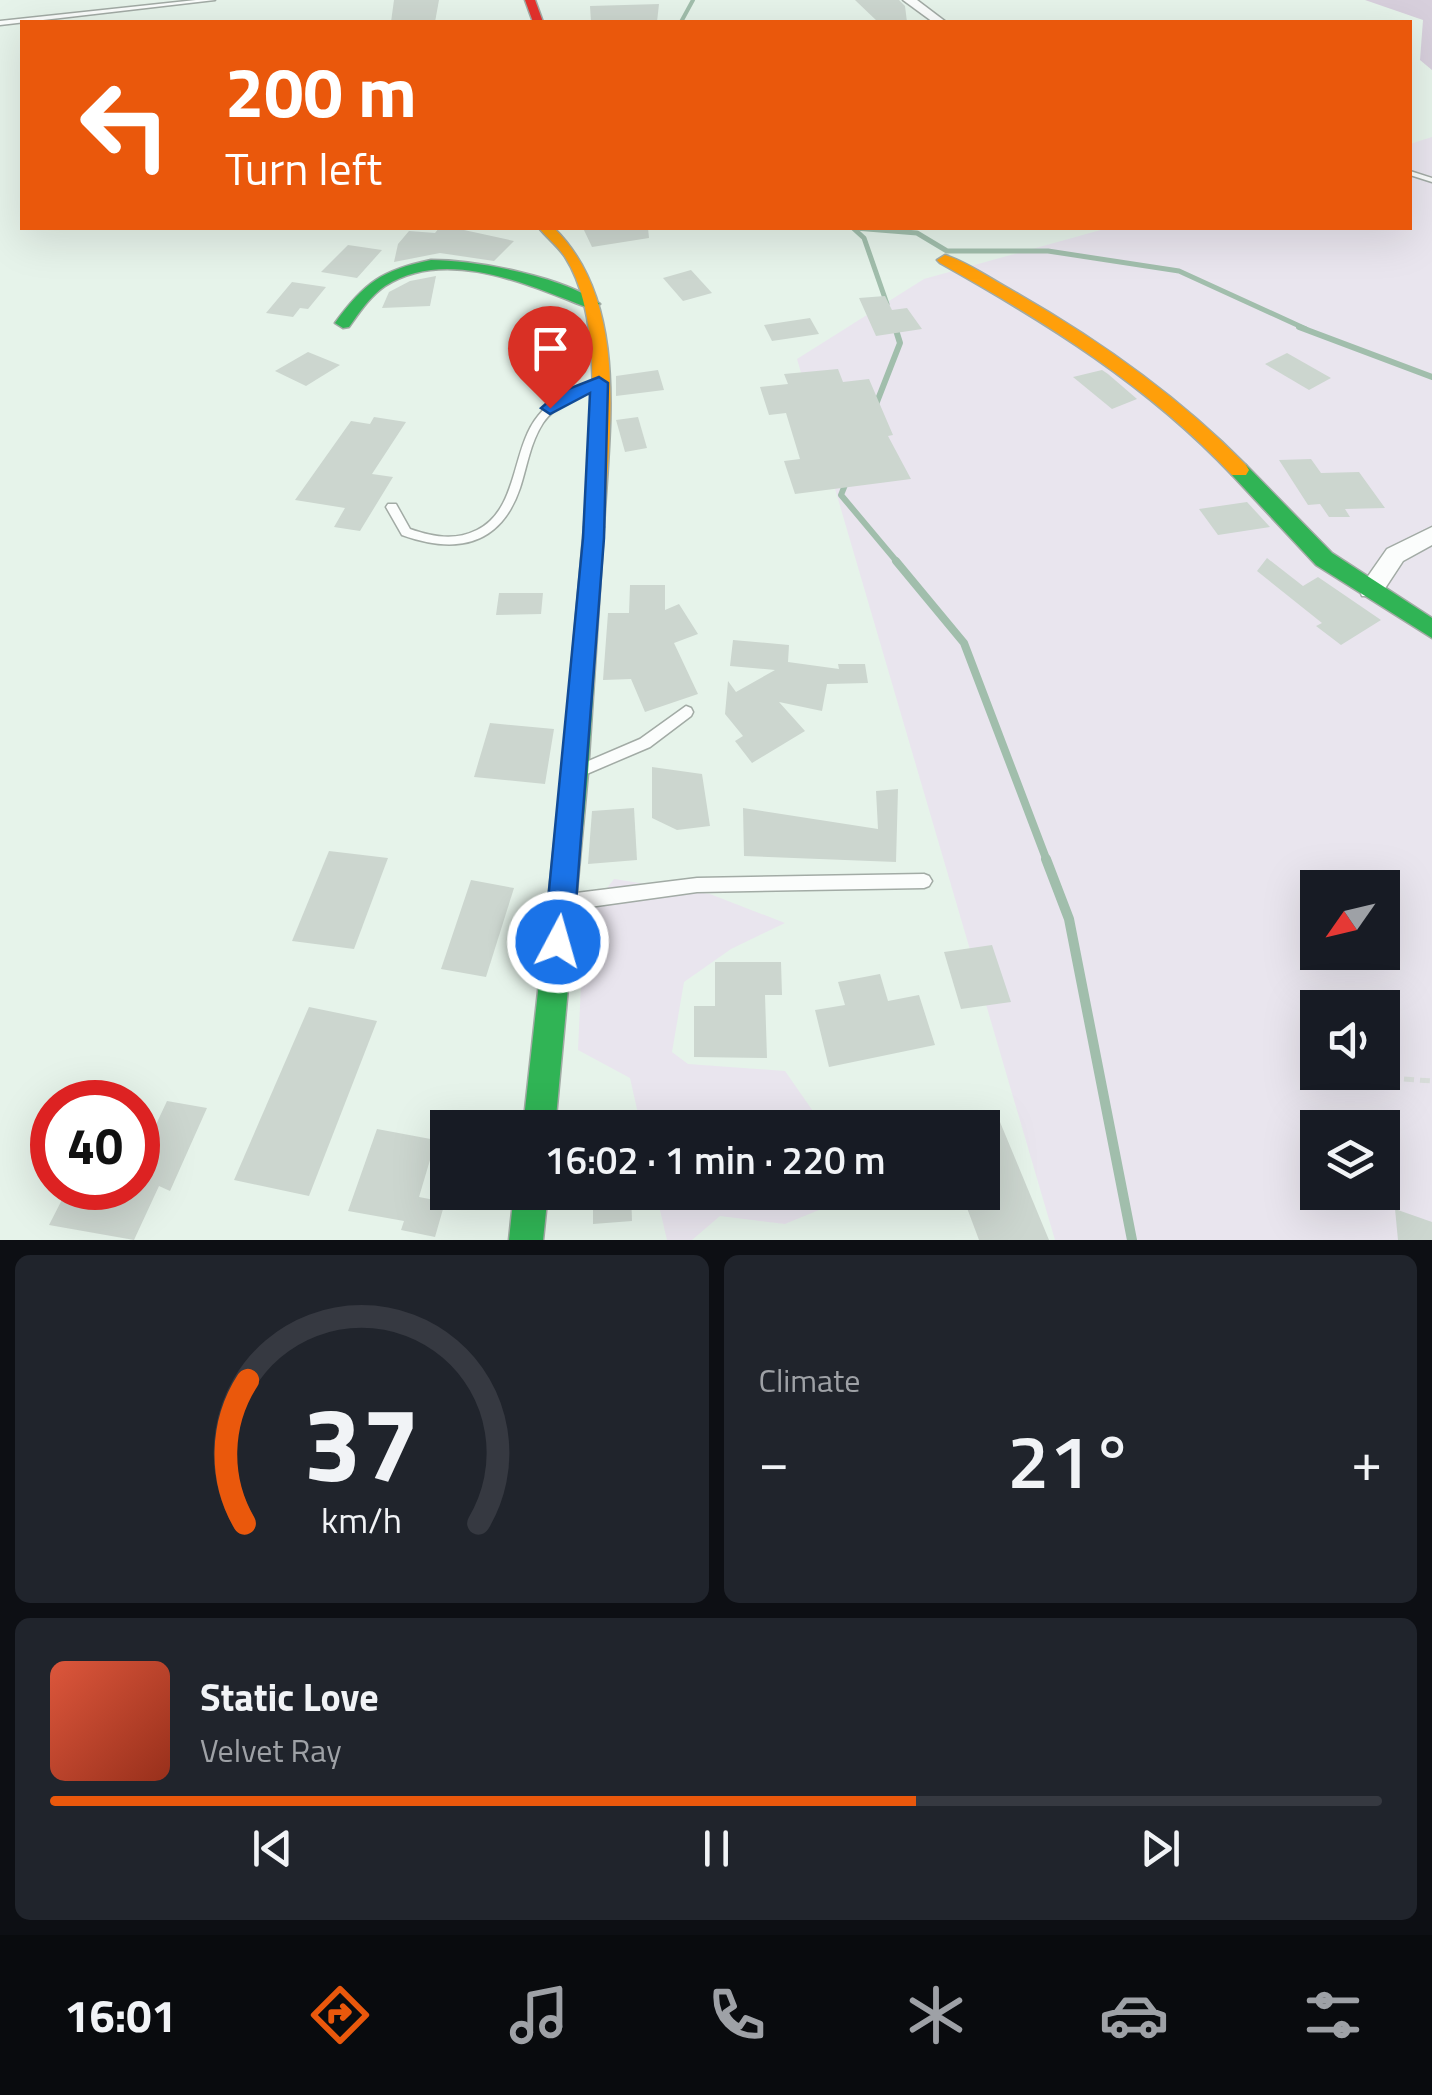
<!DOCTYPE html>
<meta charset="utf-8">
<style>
:root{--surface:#171b24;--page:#20242c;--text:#f1f3f6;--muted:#9ea1a6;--line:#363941;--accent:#ea580c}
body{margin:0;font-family:"Titillium Web",sans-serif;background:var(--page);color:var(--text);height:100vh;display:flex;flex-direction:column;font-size:38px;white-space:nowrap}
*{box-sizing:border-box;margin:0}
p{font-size:32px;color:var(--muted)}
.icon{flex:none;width:55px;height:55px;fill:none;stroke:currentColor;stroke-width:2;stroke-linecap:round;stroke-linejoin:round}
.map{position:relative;height:1240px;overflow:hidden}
.drawer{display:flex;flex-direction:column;gap:15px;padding:15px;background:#0d0f14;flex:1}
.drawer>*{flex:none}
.guide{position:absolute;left:20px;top:20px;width:1392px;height:210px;border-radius:0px;box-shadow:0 10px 40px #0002;background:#ea580c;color:#fff;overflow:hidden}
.needle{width:65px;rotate:236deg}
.tools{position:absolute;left:1300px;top:870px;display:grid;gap:20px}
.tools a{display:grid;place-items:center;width:100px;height:100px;border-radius:0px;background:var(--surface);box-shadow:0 10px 40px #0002;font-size:50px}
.speed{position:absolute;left:30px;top:1080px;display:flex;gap:20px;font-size:50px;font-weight:700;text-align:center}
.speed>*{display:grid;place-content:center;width:130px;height:130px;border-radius:50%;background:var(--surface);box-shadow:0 10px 40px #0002;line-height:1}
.speed .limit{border:15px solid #d22;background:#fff;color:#111}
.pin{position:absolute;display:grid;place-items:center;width:85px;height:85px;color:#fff;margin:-102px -42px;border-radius:50% 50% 50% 0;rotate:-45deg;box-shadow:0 0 10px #0007}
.pin .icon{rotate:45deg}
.me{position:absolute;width:110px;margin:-55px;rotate:6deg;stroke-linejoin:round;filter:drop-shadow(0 0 8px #0008)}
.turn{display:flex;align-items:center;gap:35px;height:210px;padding:0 40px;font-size:45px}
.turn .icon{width:130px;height:130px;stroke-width:2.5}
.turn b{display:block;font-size:70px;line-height:85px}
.big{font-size:75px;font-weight:600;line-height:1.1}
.drawer .card{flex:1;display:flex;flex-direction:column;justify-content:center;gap:15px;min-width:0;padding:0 35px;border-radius:15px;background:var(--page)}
.drawer .dial{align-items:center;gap:0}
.dial svg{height:260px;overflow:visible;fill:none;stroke:var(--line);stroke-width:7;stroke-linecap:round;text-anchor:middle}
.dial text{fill:var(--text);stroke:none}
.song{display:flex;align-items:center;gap:30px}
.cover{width:120px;height:120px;border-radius:15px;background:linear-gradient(135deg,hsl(10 70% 55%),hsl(10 70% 35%))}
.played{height:10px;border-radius:5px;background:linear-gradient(90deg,var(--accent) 65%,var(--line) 65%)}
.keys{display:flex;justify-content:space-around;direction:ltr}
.heat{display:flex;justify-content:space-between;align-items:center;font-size:55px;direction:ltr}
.drawer .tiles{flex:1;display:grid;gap:15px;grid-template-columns:1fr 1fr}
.card:last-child{grid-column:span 2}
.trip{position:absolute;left:430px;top:1110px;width:570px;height:100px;border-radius:0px;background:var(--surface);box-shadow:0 10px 40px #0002;font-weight:600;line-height:100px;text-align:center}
.dock{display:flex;height:160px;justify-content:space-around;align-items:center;background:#090b0e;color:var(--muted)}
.dock .icon{width:70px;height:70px}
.dock .selected{color:var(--accent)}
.dock b{font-size:45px;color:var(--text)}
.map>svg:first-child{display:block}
.green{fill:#e9e5ee;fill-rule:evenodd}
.forest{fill:#d7cfdc}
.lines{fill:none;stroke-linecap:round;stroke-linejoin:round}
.stream-far4{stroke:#a1beac;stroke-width:4}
.stream-far3{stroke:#a1beac;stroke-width:5}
.stream-far2{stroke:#a1beac;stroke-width:6}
.stream-far1{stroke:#a1beac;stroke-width:8}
.stream{stroke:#a1beac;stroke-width:10}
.building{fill:#ccd6cf}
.lane-casing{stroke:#a2aba5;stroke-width:3}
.street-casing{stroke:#a2aba5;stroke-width:3}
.fast-casing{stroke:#a2aba5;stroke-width:3}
.slow-casing{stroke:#a2aba5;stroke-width:3}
.jam-casing{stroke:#a2aba5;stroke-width:3}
.path{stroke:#d9dedb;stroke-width:5;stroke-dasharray:10 6;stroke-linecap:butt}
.lane{fill:#fbfdfc;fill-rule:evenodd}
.street{fill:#fbfdfc;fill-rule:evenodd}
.fast{fill:#30b455;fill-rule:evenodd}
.slow{fill:#ff9f0a;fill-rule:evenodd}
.jam{fill:#e5322d;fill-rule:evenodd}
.route{fill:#1a73e8;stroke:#114b97;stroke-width:2.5}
</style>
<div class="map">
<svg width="1432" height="1240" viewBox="0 0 1432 1240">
<rect width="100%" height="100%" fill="#e6f3ea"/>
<g class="green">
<path d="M1432 137V1240H1055L797 359 924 279 1108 228H1410V144ZM1318 888H1382V952H1318ZM1318 1008H1382V1072H1318ZM1318 1128H1382V1192H1318Z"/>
<path d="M614 879 710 894 785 923 731 949 684 982 672 1052 688 1064 785 1071 824 1127H641L630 1078 578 1050 584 918Z"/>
<path d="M656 1193V1192L860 1193 785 1224 720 1216 692 1240H667Z"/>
</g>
<path class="forest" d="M1365 0H1432V70L1420 60 1423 20Z"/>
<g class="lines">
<path class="stream-far4" d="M681 22 693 0"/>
<g class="stream-far3">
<path d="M853 228 864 238 887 304"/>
<path d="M855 228 917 233 947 251H1048L1179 271 1306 329"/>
</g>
<g class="stream-far2">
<path d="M1299 327 1432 377"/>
<path d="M875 407 900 343 895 327"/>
<path d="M847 480 841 495 898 563"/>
</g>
<path class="stream-far1" d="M896 561 964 643 1047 861"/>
<path class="stream" d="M1046 859 1069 919 1132 1240"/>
</g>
<g class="building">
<path d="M394 0H439L435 22H391Z"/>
<path d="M855 0H899L905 6 907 22H878Z"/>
<path d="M659 4 657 22H591L590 6Z"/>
<path d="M439 228 464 230 514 241 494 261 440 253 394 262 398 244 409 231 435 233Z"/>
<path d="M583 228H648L649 238 592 247Z"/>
<path d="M348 245 382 250 357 278 321 272Z"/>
<path d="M691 270 712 293 683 301 663 278Z"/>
<path d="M436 276 430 306 382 308 389 292 410 281Z"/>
<path d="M292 282 326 287 308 309 300 308 293 317 266 313Z"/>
<path d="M885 296 892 310 907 308 922 329 876 336 859 298Z"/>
<path d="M810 318 819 334 772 341 764 325Z"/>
<path d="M308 352 340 365 306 386 275 371Z"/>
<path d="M1287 353 1331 378 1309 390 1265 364Z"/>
<path d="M838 369 843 382 869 379 893 435 888 436 911 479 795 494 784 461 800 459 786 413 769 415 760 387 788 384 784 374Z"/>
<path d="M658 370 664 390 616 396V376Z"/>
<path d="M1102 370 1108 374 1137 399 1112 409 1073 377Z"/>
<path d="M374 417 406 422 372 474 393 477 360 531 334 527 345 508 295 500 351 421 370 424Z"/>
<path d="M638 417 647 448 625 452 616 420Z"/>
<path d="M1311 459 1321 473 1359 472 1385 508 1345 509 1350 517H1329L1320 504 1308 505 1279 460Z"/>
<path d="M1247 502 1270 527 1218 535 1199 509Z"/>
<path d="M1267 558 1303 586 1318 577 1381 620 1341 645 1316 626 1322 623 1257 571Z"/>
<path d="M630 585H665V610L679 604 698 634 674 643 698 694 645 712 631 679 603 680 608 613H629Z"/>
<path d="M499 593H543L541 614 496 615Z"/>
<path d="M733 640 789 645 788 662 839 669 838 664H865L868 683 827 684 822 711 779 702 805 731 752 763 735 741 743 736 725 714 728 681 736 692 775 670 730 666Z"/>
<path d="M490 723 554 729 545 784 474 777Z"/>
<path d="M652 767 702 774 710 826 677 830 652 818Z"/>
<path d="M898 789 896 862 744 856 743 808 878 829 876 791Z"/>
<path d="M634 808 637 860 588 864 592 811Z"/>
<path d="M329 851 388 858 354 949 292 941Z"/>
<path d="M471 880 514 888 486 977 441 969Z"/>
<path d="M992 945 1011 1002 961 1009 944 952Z"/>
<path d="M715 962H781L782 995H765L767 1058 694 1057V1006H715Z"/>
<path d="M880 974 888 1001 919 995 935 1045 829 1067 815 1010 845 1005 838 982Z"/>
<path d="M309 1007 377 1021 309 1196 234 1180Z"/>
<path d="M167 1101 207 1108 170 1191 159 1186 134 1240 49 1225 68 1188H138V1163Z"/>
<path d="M1000 1122 1049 1240H979L961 1192H982V1127Z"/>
<path d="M377 1129 436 1140 419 1197 445 1202 435 1237 401 1230 404 1221 348 1211Z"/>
<path d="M593 1192H631L632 1221 593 1224Z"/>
<path d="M1395 1209 1432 1222V1240H1398Z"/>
</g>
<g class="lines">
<g class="lane-casing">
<g id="lane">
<path d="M196 0H215L0 25V21Z"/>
<path d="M1410 171 1432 178V182L1410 175Z"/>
<path d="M597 381 602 384 601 386C580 394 556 404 543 423 530 443 527 467 520 488 500 547 455 554 402 535L386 507 388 504H396L410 529C433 537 455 541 477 530 519 509 511 449 538 416 552 398 575 388 597 381Z"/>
<path d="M686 706 691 708 693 712 691 716 650 747 582 776 577 778 572 776 570 772 572 768 640 739Z"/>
<path d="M924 874 929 876 932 881 929 886 924 888 697 892 568 910 562 907 560 902 562 897 568 894 697 878Z"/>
</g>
</g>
<g class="street-casing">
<g id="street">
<path d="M903 0H917L946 22H933Z"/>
<path d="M1432 527V545L1403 561 1380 596H1362L1359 589 1387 549Z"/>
</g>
</g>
<g class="fast-casing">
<g id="fast">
<path d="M431 260C475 260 566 277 600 304L586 307C526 284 446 247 385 286 370 296 359 313 349 327L343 328 335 323C364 283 382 270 431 260Z"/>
<path d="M1239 463 1246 465 1332 553 1432 618V638L1316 565 1232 475 1229 470Z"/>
<path d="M594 520 604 527 588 773 555 1128H523L562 773 584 527Z"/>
<path d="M514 1192H548L543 1240H509Z"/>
</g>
</g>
<g class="slow-casing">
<g id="slow">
<path d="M539 228H554C630 303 609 429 604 527L594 534 584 527C589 450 608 324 565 257 558 246 547 238 539 228Z"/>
<path d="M945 255C969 263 991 279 1013 291 1099 340 1177 395 1246 465L1249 470 1246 475H1232C1147 385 1047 323 940 263L937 260Z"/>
</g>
</g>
<g class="jam-casing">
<path id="jam" d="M525 0H535L543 22H533Z"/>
</g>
<path class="path" d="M1404 1079 1432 1081"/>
<use href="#lane" class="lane"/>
<use href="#street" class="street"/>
<use href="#fast" class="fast"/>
<use href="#slow" class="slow"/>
<use href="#jam" class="jam"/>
</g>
<path class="route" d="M599 377 608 383 604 538 573 942 569 953 558 957 548 953 544 942 583 538 590 393 550 414 541 408 558 393Z"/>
</svg>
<div class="tools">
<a><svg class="needle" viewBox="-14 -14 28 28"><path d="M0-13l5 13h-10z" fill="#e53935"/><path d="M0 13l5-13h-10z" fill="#9ea1a6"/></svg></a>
<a><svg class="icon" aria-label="sound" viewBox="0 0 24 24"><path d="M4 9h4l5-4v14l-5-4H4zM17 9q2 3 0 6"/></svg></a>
<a><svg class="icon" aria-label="layers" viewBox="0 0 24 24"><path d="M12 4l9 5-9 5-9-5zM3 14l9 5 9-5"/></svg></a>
</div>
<div class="speed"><div class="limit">40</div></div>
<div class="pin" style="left:550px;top:408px;background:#d93025"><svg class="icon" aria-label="arrive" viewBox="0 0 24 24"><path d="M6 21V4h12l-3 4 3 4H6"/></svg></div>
<svg class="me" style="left:558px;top:942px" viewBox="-20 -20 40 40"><circle r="17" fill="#1a73e8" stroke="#fff" stroke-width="3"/><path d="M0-11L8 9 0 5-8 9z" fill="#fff"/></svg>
<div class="trip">16:02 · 1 min · 220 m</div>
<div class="guide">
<div class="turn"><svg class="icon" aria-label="left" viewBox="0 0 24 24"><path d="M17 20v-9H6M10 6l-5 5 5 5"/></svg><div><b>200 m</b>Turn left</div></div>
</div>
</div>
<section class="drawer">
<div class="tiles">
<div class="card dial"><svg viewBox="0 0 100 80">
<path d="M14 69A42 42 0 1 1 86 69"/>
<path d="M14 69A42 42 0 0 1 15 25" stroke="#ea580c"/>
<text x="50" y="56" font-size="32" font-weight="700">37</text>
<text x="50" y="72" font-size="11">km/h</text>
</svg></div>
<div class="card"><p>Climate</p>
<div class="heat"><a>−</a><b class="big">21°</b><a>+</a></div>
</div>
<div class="card">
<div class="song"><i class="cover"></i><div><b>Static Love</b><p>Velvet Ray</p></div></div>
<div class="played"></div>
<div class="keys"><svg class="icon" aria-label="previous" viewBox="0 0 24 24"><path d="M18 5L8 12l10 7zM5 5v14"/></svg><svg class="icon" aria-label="pause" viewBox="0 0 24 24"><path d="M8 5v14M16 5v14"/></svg><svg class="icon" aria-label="next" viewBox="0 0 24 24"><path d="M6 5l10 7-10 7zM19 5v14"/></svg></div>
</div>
</div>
</section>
<nav class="dock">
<b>16:01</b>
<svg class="icon selected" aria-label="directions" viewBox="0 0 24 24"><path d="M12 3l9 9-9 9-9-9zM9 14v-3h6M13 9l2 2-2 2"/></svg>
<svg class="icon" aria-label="music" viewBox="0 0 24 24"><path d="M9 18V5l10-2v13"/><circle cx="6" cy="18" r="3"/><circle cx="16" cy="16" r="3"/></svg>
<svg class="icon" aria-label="phone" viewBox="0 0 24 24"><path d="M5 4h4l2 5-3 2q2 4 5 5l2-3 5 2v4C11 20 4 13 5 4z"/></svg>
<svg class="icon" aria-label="climate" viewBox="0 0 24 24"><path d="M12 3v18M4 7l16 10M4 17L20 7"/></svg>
<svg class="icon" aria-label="car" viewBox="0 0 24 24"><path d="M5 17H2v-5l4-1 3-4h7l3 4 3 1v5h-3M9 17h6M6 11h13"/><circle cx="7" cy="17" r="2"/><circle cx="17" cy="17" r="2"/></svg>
<svg class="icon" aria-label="filters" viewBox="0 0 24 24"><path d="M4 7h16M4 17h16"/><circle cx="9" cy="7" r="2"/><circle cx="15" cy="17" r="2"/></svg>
</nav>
